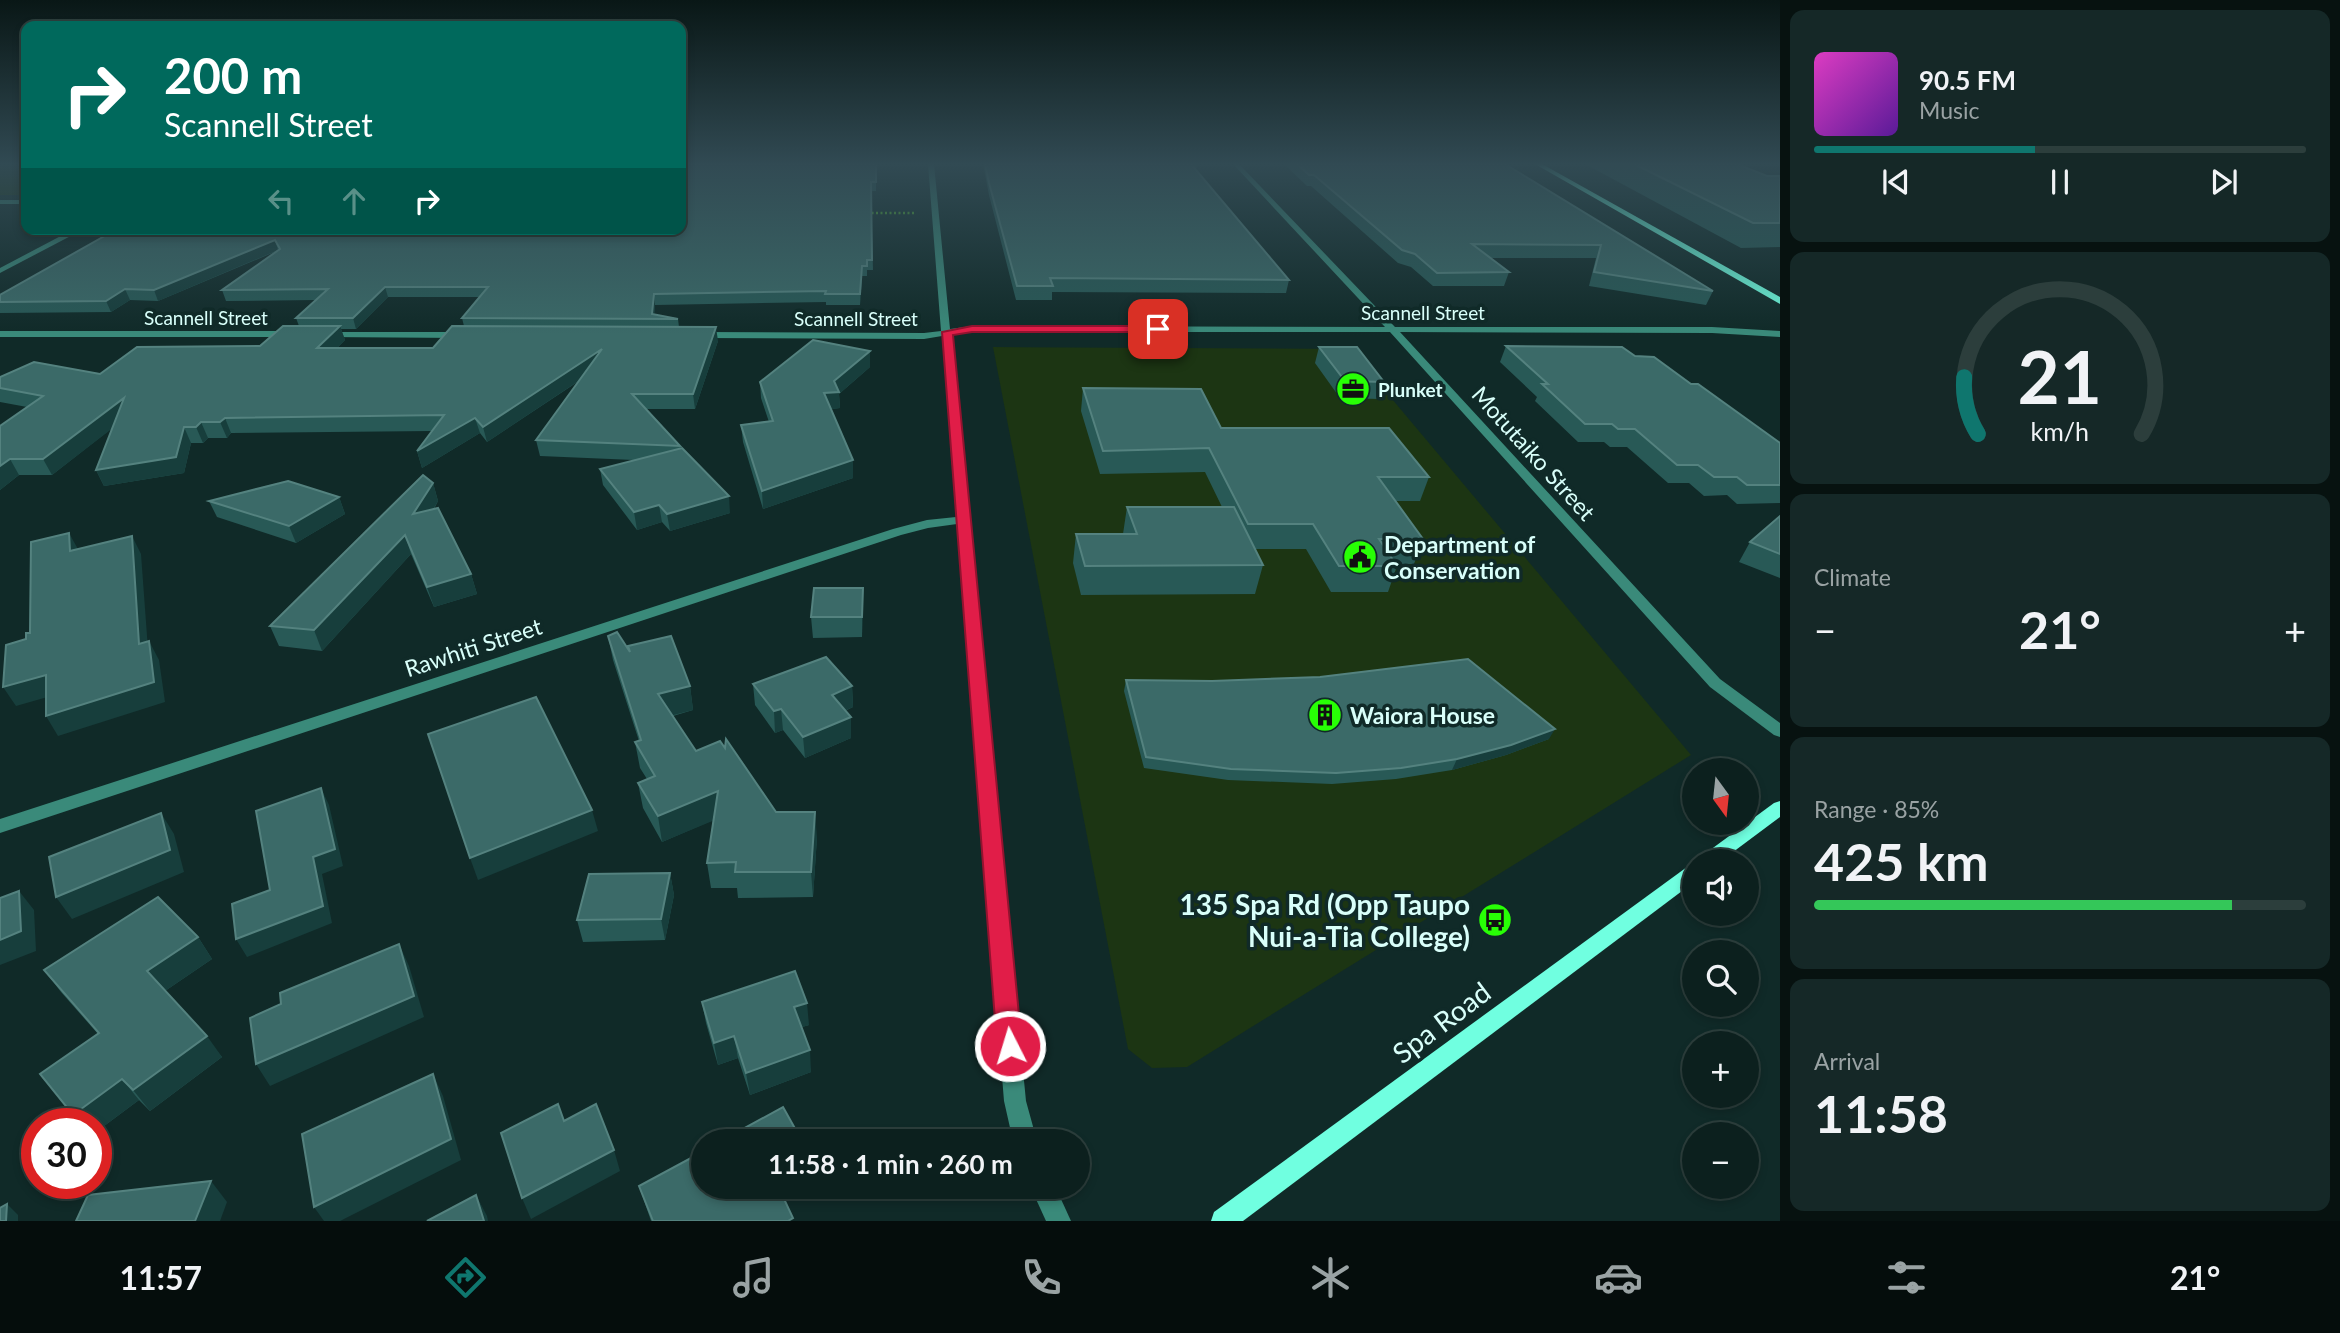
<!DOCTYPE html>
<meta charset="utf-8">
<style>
:root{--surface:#0c201e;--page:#152827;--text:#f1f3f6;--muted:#9aa3a4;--line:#2c3e3c;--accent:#0f766e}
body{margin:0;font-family:Lato,sans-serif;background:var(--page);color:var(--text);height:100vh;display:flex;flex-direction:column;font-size:26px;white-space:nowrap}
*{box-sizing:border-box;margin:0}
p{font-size:23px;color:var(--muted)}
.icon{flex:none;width:38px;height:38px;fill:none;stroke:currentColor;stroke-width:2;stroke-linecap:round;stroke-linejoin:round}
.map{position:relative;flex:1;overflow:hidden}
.details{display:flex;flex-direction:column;gap:10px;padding:10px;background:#071210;width:560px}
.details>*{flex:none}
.banner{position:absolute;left:21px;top:21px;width:665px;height:214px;border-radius:14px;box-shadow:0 4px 10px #0003,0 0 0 2px var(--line);background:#00695c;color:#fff;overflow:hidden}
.needle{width:46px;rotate:165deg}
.buttons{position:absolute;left:1682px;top:758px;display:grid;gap:14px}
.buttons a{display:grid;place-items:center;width:77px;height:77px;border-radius:50%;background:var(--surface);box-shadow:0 4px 10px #0003,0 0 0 2px var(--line);font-size:35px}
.speed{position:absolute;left:21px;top:1108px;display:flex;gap:14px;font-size:35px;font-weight:700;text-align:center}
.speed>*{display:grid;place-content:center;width:91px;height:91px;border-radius:50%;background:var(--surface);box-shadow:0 4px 10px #0003,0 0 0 2px var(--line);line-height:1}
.speed .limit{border:10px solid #d22;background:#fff;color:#111}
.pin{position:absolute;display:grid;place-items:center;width:60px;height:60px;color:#fff;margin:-30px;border-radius:14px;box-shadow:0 4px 10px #0006}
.me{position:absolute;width:77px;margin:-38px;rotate:355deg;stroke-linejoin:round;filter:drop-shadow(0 0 5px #0008)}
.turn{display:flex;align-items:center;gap:24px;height:147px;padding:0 28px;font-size:32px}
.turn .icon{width:91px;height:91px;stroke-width:2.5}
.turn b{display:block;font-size:49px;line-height:60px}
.lanes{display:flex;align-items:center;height:66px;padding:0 28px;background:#0003;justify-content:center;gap:35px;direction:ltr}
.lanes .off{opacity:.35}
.big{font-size:52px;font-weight:700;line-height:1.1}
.details .tile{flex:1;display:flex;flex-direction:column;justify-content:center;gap:10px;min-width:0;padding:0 24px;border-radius:14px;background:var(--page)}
.details .dial{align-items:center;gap:0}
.dial svg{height:182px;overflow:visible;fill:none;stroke:var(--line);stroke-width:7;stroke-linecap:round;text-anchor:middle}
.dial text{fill:var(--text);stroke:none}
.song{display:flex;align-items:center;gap:21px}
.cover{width:84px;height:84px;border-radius:10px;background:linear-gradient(135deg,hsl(310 70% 55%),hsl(270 70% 35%))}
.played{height:7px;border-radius:4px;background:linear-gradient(90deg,var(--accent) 45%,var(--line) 45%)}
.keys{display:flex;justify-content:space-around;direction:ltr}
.heat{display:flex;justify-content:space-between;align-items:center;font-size:38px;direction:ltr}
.charge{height:10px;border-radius:5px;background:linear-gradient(90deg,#34c759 85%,var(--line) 0)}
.trip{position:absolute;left:691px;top:1129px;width:399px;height:70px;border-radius:35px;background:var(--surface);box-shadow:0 4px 10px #0003,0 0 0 2px var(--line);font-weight:700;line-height:70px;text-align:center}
.tabs{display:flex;height:112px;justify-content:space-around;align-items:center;background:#050d0c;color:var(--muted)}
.tabs .icon{width:49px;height:49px}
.tabs .current{color:var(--accent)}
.tabs b{font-size:32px;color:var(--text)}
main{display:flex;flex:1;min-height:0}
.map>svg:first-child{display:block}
.green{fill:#1c3513}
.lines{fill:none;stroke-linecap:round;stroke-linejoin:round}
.path{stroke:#59bf2d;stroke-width:2.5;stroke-dasharray:2 2.5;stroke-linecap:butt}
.minor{fill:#3a8a7a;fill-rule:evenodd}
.secondary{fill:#70ffe0;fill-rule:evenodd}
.wall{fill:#285956;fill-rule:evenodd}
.shaded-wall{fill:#173e3c}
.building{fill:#3b6a68;stroke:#54827f;stroke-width:2}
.route{fill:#e11d48;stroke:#92132f;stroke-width:2}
.labels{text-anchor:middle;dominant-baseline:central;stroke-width:7;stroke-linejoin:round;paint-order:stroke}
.far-street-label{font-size:19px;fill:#d9fffa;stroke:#102a28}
.far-poi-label{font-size:19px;font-weight:bold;fill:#d9fffa;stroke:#102a28;text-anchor:start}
.street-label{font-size:23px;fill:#d9fffa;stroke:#102a28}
.poi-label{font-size:23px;font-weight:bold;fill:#d9fffa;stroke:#102a28;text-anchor:start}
.near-poi-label{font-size:28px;font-weight:bold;fill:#d9fffa;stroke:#102a28;text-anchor:end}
.near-street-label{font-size:28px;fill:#d9fffa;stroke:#102a28}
</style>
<main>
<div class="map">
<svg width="1780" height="1221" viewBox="0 0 1780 1221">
<rect width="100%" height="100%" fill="#102a28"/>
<g class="green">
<rect x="0" y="164" width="26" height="31"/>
<path d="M993 347 1350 349 1691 755 1187 1067 1152 1068 1128 1049Z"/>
</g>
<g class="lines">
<path class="path" d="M867 213H914"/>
<g class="minor">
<path d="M928 164H934L950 329 972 326 1385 327 1233 164H1239L1395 327H1712L1780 331V337L1712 333 1400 332 1720 679 1780 723V737L1774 735 1710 687 1390 332H972L951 335 1026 1101 1037 1141H1013L1004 1101 957 524 928 528 901 535 0 833V819L893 529 927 520 956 517 942 336 924 339 698 338 693 335 698 332 924 333 941 331Z"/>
<rect x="0" y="200" width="26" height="4"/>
<path d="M74 229H84L0 273V268Z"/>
<path d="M0 331H293L298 334 293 337H0Z"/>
<path d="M320 332H464L469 335 464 338 323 337 318 334Z"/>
<path d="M1030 1186H1055L1071 1221H1046Z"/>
</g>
<g class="secondary">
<path d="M1535 164H1542L1780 297V304Z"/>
<path d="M1780 801V817L1721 861H1699L1702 856 1774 803Z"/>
<path d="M1694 865V882L1243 1221H1211L1214 1212 1687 867Z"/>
</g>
</g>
<g class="wall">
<path d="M876 164V191H871L873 270H867V276H862L860 305H826V302L655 305 654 314 678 319 679 327 718 341 695 409H646L680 446 681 448 730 513 670 531 662 522 637 530 603 485 600 469 634 460 540 456 536 440 579 381 487 442 480 433 422 468 417 451 432 431 231 433 227 438H208L203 443H191L184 473 104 486 96 470 112 428 52 475H19L0 490V426L27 407 0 402V377L100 374 260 346 299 326 296 318 316 300 226 301 222 290 277 251 158 301 130 300 111 312 0 313V295L117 229ZM388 297H479L462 318 464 326 433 348H337L345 340 341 329H356Z"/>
<path d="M983 164H1197L1196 170 1289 280 1286 293 1052 292V300H1016L989 195Z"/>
<path d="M1284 164H1505L1713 291 1706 305 1589 286 1596 258H1489L1509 272 1504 286H1433L1411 267 1398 263 1311 186H1307Z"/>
<path d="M1585 164H1737L1767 176H1780V247L1741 248Z"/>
<path d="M1506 346 1635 356 1691 384 1780 443V503L1737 504 1727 495 1704 496 1689 483H1668L1627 447H1610L1604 442H1578L1535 401 1537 397 1500 362Z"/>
<path d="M1319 347 1384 382 1379 399 1340 398 1315 363Z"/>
<path d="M870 367 839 394 840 408 831 409 853 460V478L763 509 743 442 741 425 769 422 761 398 760 382Z"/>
<path d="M1083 388 1221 428 1429 477 1420 501H1395L1423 539 1414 564H1396L1397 566 1388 592H1331L1306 549H1255L1263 565 1255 594 1081 595 1073 563 1076 534H1123L1127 507H1222L1205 472 1100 474 1081 411Z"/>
<path d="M433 483 438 501 434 509 471 574 477 594 434 607 411 554 322 651 279 646 270 626Z"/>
<path d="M339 497 345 514 296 543 217 517 209 501Z"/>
<path d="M1780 516V578L1739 562 1750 542Z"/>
<path d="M863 588 862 637 813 638 811 617Z"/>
<path d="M608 636 629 650 690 686 693 710 673 716 696 751 776 812 817 837 813 897 738 898 737 888H711L707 863 713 820 662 842 643 808 638 783 647 779 640 768 635 742 639 741 613 660Z"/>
<path d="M1126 680 1549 739 1506 755 1452 770 1396 779 1332 784 1228 780 1144 768 1124 691Z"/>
<path d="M753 684 852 686 853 707 845 711 851 738 805 758 783 730 775 733 755 705Z"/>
<path d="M670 873 674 895 665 940 583 942 577 920Z"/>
<path d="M198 937 212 959 165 991 222 1057 150 1111 139 1100 96 1132 98 1034 61 992 44 970Z"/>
<path d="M702 1002 809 1025 802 1027 811 1072 750 1095 738 1058 718 1065 706 1023Z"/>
<path d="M639 1186 780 1191 788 1221H651Z"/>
</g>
<g class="shaded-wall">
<path d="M275 240 278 250 158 301 154 290Z"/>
<path d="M862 266V276L860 305V294Z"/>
<path d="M385 287 388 297 356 329 353 318Z"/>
<path d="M125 289 130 300 111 312 106 301Z"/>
<path d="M654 294 655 305 654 319 652 314Z"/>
<path d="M340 326 345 340 322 363 317 348Z"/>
<path d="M716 327 718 341 695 409 693 394Z"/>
<path d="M602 349 604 364 487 442 483 427Z"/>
<path d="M870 351V367L839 394 840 408 824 410V393L834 381Z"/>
<path d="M124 398 131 414 52 475 43 459Z"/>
<path d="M225 418 231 433 227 438 220 422Z"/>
<path d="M475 418 480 433 422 468 417 451Z"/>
<path d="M201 422 208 438 203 443 196 427Z"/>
<path d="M184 427 191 443 184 473 104 486 96 470Z"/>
<path d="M10 459 19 475 0 490V466Z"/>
<path d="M853 460V478L763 509 762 491Z"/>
<path d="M433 483 438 501 419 534 413 514Z"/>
<path d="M729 496 730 513 670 531 667 514Z"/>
<path d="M339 497 345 514 296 543 289 526Z"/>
<path d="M659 505 662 522 637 530 634 512Z"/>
<path d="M69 533 79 551H70Z"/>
<path d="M405 535 411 554 322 651 314 630Z"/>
<path d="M132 536 141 554 149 663 139 644Z"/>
<path d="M471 574 477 594 434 607 427 587Z"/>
<path d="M863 588V608L862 637V617Z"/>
<path d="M149 641 159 660 165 702 58 736 46 716Z"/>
<path d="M46 675 58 694 16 706 3 687Z"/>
<path d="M690 686 693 710 662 718 658 694Z"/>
<path d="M852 686 853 707 833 716 832 695Z"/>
<path d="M781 709 783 730 775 733 774 711Z"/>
<path d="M851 717V738L805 758 803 737Z"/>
<path d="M1555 729 1549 739 1506 755 1452 770 1457 759Z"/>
<path d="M321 788 329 805 343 866 322 874 332 923 247 957 236 939 313 857Z"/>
<path d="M718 791 722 817 662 842 658 816Z"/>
<path d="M592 810 598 831 478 880 470 858Z"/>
<path d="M815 812 817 837 813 897 811 872Z"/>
<path d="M161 813 174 834 184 872 72 919 56 897Z"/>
<path d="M670 873 674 895 665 940 661 919Z"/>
<path d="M19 891 34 910 36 951 0 965V940Z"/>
<path d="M198 937 212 959 162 993 147 971Z"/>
<path d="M399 944 409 966 424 1017 270 1086 256 1064Z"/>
<path d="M807 1003 809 1025 796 1029 794 1007Z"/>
<path d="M207 1036 222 1057 150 1111 133 1090Z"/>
<path d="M734 1036 738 1058 718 1065 714 1043Z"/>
<path d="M810 1050 811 1072 750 1095 746 1073Z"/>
<path d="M433 1074 443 1096 461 1160 340 1221H324L314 1207Z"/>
<path d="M122 1079 139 1100 96 1132V1124H80L73 1115Z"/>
<path d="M614 1150 620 1171 531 1219 522 1198Z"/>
<path d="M211 1181 227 1202 220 1221H195Z"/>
<path d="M774 1186H788L775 1194Z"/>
<path d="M476 1195 487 1216 488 1221H484Z"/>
<path d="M7 1204 18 1215V1221H6Z"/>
</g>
<g class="building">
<path d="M681 164H876V182H871L872 260H867V266H862L860 294H825L826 291 654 294 652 314 678 319 462 318 488 287H385L353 318H296L328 289 222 290 280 249 275 240 154 290 125 289 106 301 0 302V295L117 229H681Z"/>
<path d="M985 164H1191L1289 280 1050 278 1053 286H1017L989 183Z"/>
<path d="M1297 164H1505L1713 291 1594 272 1601 245 1472 244 1509 272 1437 273 1415 254 1402 250 1314 175H1309Z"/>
<path d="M1634 164H1737L1767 176H1780V223H1753Z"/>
<path d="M283 326H340L317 348H433L452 326 716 327 693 394H632L680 446 536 440 602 349 483 427 475 418 417 451 444 415 225 418 220 422H201L196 427H184L176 457 96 470 124 398 43 459H10L0 466V426L43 396 0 388V377L34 362 100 374 137 347 260 346Z"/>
<path d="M813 340 870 351 834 381 839 392 824 393 853 460 762 491 741 425 773 421 760 382Z"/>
<path d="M1506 346 1622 347 1635 356 1654 357 1691 384H1698L1780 443V485H1747L1737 477H1714L1698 465H1677L1635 429H1618L1612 424H1585L1542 384H1548Z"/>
<path d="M1319 347H1357L1384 382 1345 381Z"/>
<path d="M1083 388 1201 389 1221 428H1389L1429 477H1378L1423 539H1379L1397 566H1339L1313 524H1248L1209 448 1103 451Z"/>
<path d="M682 448 729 496 667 514 659 505 634 512 600 469Z"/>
<path d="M423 475 433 483 413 514 438 508 471 574 427 587 405 535 314 630 270 626Z"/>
<path d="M288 481 339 497 289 526 209 501Z"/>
<path d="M1127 507H1234L1263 565 1085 566 1076 534H1137Z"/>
<path d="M1780 516V554L1750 542Z"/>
<path d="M69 533 70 551 132 536 139 644 149 641 154 682 46 716V675L3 687 6 645 26 639V633H30L31 542Z"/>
<path d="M814 588H863L862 617H811Z"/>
<path d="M617 632 630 652 628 646 671 636 690 686 658 694 696 751 720 741 725 748 726 739 776 812H815L811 872H735L736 862 707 863 718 791 658 816 638 783 655 776 635 742 641 740 608 636Z"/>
<path d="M826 657 852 686 832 695 851 717 803 737 781 709 774 711 753 684Z"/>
<path d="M1468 659 1555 729 1511 745 1457 759 1401 768 1336 773 1231 769 1146 757 1126 680 1212 681 1320 677Z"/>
<path d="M536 697 592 810 470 858 428 734Z"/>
<path d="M321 788 335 849 313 857 323 906 236 939 232 904 270 890 256 811Z"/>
<path d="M161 813 170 850 56 897 49 857Z"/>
<path d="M670 873 661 919 577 920 589 874Z"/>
<path d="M19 891 21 931 0 940V898Z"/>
<path d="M158 897 198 937 147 971 207 1036 133 1090 122 1079 73 1115 40 1074 99 1033 44 970Z"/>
<path d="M399 944 414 996 256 1064 250 1018 281 1004 280 993Z"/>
<path d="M795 971 807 1003 794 1007 810 1050 746 1073 734 1036 714 1043 702 1002Z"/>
<path d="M433 1074 451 1139 314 1207 302 1134Z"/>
<path d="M558 1104 564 1121 596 1104 614 1150 522 1198 501 1133Z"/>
<path d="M783 1107 802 1141H721Z"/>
<path d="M704 1151V1186H778L793 1218 788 1221H653L639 1186Z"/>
<path d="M211 1181 195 1221H76L88 1195Z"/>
<path d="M476 1195 484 1221H427Z"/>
<path d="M7 1204 6 1221H0V1208Z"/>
</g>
<linearGradient id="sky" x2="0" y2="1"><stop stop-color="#091716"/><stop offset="0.49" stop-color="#314a53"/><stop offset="1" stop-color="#314a53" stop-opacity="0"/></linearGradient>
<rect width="1780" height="335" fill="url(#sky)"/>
<path class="route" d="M972 326H1158L1163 329 1158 332H972L953 335 1022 1046 1018 1054 1010 1057 1001 1054 997 1046 942 332Z"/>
<defs>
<g id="office-disc" transform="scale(1.75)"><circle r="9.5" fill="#28ff05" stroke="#102a28"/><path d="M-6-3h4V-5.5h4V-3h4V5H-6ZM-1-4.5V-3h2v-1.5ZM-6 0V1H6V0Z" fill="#111"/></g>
<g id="civic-disc" transform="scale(1.75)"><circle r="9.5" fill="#28ff05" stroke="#102a28"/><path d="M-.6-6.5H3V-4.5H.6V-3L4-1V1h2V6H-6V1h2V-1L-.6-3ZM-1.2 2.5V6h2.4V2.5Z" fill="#111"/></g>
<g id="building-disc" transform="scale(1.75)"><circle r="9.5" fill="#28ff05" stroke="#102a28"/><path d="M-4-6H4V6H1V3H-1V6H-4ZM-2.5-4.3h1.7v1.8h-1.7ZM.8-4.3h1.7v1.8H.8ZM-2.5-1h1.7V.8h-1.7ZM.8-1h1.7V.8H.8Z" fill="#111"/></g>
<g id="bus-disc" transform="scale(1.75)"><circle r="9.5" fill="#28ff05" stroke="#102a28"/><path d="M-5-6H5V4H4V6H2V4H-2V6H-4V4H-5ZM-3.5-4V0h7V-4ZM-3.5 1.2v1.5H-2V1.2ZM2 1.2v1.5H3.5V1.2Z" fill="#111"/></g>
</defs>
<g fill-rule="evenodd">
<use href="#office-disc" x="1353" y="389"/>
<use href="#civic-disc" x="1360" y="557"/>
<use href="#building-disc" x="1325" y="715"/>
<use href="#bus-disc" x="1495" y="920"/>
</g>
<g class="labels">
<g class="far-street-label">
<text x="1423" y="312">Scannell Street</text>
<text x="206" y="317">Scannell Street</text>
<text x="856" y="318">Scannell Street</text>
</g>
<g class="far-poi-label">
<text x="1378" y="389">Plunket</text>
</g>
<g class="street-label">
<text transform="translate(1534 453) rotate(48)">Motutaiko Street</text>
<text transform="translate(473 647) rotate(-18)">Rawhiti Street</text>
</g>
<g class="poi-label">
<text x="1384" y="544">Department of<tspan x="1384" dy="26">Conservation</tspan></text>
<text x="1350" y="715">Waiora House</text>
</g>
<g class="near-poi-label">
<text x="1470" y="904">135 Spa Rd (Opp Taupo<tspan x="1470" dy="32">Nui-a-Tia College)</tspan></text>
</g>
<g class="near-street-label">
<text transform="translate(1441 1022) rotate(-37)">Spa Road</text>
</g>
</g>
</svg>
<div class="buttons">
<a><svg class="needle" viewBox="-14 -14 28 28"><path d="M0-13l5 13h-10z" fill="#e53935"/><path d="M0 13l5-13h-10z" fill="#9aa3a4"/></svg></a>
<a><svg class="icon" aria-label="sound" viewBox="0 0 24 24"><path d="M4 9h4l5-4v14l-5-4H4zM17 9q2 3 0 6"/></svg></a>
<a><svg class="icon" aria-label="search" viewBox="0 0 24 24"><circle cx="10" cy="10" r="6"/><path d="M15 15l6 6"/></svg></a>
<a>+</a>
<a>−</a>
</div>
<div class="speed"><div class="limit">30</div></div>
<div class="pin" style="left:1158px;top:329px;background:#d93025"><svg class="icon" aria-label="arrive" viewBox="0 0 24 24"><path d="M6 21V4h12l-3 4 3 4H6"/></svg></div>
<svg class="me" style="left:1010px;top:1046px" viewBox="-20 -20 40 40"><circle r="17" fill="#e11d48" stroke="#fff" stroke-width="3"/><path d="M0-11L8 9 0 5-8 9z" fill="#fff"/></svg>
<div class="trip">11:58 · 1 min · 260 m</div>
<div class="banner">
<div class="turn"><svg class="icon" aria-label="right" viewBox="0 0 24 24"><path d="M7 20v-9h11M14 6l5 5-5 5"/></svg><div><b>200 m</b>Scannell Street</div></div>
<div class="lanes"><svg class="icon off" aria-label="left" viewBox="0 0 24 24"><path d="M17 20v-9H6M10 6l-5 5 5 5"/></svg><svg class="icon off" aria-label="ahead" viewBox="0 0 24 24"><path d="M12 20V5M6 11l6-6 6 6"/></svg><svg class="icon" aria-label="right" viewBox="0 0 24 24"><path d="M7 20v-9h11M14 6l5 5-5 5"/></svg></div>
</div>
</div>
<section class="details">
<div class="tile">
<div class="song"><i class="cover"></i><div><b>90.5 FM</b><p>Music</p></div></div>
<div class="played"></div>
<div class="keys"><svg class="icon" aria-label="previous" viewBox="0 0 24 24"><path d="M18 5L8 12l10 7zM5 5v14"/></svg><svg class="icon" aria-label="pause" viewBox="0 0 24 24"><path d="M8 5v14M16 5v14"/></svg><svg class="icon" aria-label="next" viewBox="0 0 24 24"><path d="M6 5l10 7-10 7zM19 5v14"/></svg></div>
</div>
<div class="tile dial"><svg viewBox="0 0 100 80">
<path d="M14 69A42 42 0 1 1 86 69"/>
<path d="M14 69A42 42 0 0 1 8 44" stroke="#0f766e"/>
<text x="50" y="56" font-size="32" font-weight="700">21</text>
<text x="50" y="72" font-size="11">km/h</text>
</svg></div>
<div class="tile"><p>Climate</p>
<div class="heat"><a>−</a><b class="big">21°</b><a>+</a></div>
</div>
<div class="tile"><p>Range · 85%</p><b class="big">425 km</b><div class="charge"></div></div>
<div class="tile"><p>Arrival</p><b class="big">11:58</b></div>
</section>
</main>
<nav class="tabs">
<b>11:57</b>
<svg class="icon current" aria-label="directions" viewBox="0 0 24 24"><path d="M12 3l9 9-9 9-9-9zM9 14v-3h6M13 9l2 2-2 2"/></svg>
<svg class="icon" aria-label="music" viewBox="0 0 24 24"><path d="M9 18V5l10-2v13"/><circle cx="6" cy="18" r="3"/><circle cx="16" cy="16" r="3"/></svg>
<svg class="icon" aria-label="phone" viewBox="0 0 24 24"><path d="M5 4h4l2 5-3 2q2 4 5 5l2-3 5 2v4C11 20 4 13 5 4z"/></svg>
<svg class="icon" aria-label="climate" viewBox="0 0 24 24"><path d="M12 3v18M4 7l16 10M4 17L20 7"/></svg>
<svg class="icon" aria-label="car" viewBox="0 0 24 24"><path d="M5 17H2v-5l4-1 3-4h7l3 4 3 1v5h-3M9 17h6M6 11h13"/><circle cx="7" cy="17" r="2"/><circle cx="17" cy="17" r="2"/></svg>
<svg class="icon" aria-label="filters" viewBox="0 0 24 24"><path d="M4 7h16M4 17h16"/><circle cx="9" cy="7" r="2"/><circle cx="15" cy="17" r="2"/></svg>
<b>21°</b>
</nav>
